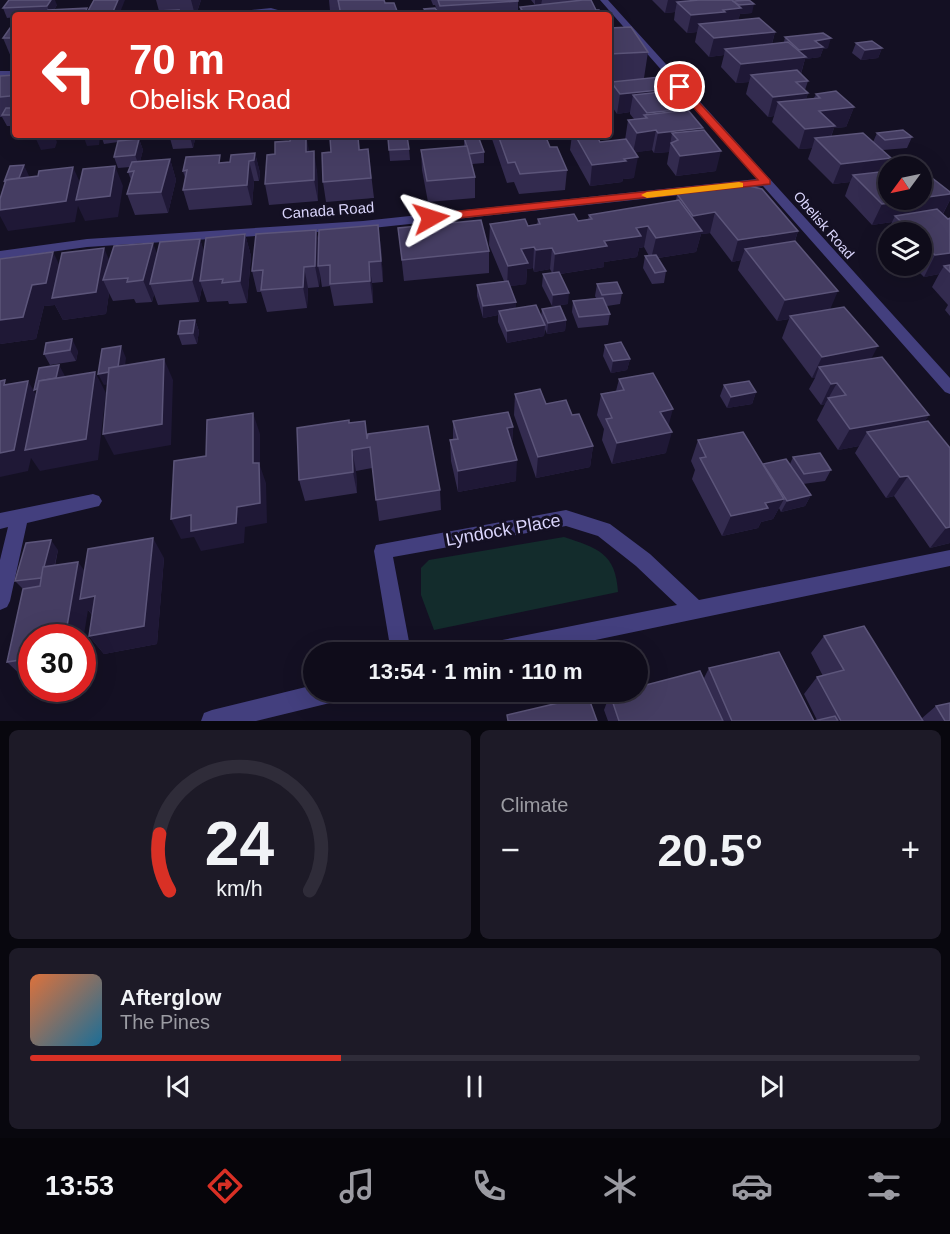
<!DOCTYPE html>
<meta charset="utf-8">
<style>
:root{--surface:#0f0c1a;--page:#1d1a27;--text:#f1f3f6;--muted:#9b9ba2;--line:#2f2c39;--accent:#d93025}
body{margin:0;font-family:Helvetica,sans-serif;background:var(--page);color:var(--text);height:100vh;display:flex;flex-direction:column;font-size:22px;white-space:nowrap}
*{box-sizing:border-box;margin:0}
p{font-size:20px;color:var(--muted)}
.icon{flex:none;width:33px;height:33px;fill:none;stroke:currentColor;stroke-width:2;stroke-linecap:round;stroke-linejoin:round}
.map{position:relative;height:721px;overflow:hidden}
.drawer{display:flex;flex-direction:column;gap:9px;padding:9px;background:#08070e;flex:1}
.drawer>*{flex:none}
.guide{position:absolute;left:12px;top:12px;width:600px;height:126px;border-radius:6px;box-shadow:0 6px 24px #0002,0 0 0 2px var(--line);background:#d93025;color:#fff;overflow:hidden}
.needle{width:39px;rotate:237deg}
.buttons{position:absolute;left:878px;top:156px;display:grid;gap:12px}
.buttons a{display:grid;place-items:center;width:54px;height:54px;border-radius:50%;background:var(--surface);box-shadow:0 6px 24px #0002,0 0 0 2px var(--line);font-size:30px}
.speed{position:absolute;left:18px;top:624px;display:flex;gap:12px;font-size:30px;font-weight:700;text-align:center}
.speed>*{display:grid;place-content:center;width:78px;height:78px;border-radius:50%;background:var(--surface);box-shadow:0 6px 24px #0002,0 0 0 2px var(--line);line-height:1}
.speed .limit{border:9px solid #d22;background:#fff;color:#111}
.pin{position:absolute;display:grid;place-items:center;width:51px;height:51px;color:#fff;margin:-26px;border:3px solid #fff;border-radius:50%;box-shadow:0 2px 6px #0007}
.me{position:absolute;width:66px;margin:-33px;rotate:84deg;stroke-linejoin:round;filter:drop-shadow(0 0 4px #0008)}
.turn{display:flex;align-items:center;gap:21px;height:126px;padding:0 18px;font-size:27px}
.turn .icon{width:78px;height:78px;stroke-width:2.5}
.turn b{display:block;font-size:42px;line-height:51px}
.big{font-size:45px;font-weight:700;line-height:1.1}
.drawer .card{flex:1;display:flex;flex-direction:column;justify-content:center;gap:9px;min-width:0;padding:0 21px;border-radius:9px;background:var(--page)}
.drawer .dial{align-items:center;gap:0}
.dial svg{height:156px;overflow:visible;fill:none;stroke:var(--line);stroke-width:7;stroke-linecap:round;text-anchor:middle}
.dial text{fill:var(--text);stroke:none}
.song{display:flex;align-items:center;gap:18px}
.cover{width:72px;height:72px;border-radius:9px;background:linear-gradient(135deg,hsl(20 70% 55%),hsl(200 70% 35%))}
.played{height:6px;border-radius:3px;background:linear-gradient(90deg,var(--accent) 35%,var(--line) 35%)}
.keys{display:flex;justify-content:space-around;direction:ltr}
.heat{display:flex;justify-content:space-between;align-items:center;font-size:33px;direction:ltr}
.drawer .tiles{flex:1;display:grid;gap:9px;grid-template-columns:1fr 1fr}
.card:last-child{grid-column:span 2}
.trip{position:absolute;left:303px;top:642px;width:345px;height:60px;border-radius:30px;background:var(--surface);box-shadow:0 6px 24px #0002,0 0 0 2px var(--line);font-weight:700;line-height:60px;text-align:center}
.menu{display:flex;height:96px;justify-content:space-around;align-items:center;background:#06050a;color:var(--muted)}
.menu .icon{width:42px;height:42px}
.menu .on{color:var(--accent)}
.menu b{font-size:27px;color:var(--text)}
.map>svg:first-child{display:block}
.green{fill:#132c2c}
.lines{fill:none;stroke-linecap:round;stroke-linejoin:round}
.minor{fill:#433f7e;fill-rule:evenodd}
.wall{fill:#332b4f}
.shaded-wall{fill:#1f1836}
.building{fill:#453d62;stroke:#5c557a;stroke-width:1.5}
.route{fill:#d93025;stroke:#8d1f18;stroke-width:1.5}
.slow{fill:#f59e0b}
.labels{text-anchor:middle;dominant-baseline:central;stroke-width:6;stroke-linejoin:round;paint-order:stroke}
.far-street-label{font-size:14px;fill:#dad5fc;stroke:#141023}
.street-label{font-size:15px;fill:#dad5fc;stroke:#141023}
.near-street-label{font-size:18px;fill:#dad5fc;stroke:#141023}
</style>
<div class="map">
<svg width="950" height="721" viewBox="0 0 950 721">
<rect width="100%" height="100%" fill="#141023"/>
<path class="green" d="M564 537C597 548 616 553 618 592L434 630 421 595V568L429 560Z"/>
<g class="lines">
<g class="minor">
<path d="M600 0H608L950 378V394L945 392 763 186 363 229 87 247 0 259V251L87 239 363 221 757 179Z"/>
<path d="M271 8 295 15H229L233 12Z"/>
<rect x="0" y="71" width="15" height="6"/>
<path d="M93 494 99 496 102 501 99 506 27 523 10 601 7 607 0 610V560L8 527 0 529V513Z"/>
<path d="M566 510 610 524 650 554 699 600 950 550V566L538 652H482L485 645 492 642 677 605 636 566 598 536 566 526 393 557 411 652H391L374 551 376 545Z"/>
<path d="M314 685V692H341L338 700 330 703 256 721H201L204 713 212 710Z"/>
</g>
</g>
<g class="wall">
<path d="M156 0H201L196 15H126L158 13 159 11Z"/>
<path d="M329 0H384L385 3 397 11V15H340L339 11H330Z"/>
<path d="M431 0H518V15H438V13V15H425L424 9 437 10 435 5H433Z"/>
<path d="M531 0H578L604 15H520V7L535 5Z"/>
<path d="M652 0H732L752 13 740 14 738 20 775 32 772 44 784 42 785 37 828 48 823 49 820 57 805 59 801 74 808 81 805 90 808 93 806 99 814 98 816 94 854 107 846 127 834 128 831 137 873 142 877 133 912 137 907 148 883 150 885 171 950 200 943 214 948 219 950 218V316L945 310 948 305 932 287 939 274 924 277 913 266H921V232H888V240L885 237 892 222 872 225 845 196 850 182 833 184 808 159 812 148 799 149 772 122 774 116 768 117 746 94 749 82 736 83 721 67 724 55 709 57 695 42 697 32 687 33 674 20 675 12 665 13Z"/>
<path d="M57 5 54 10 88 11 119 15H15V17L7 18 3 8Z"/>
<path d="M15 28V57H11L3 38Z"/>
<path d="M609 28 648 52 644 78 670 89V91L702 130 716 171 676 176 667 164 669 152 654 153 652 150 635 152 634 178 623 179 622 182 590 186 570 150 572 135H596L600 142 625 140 628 120 634 119 630 114V112L617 114 609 102 610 89H609Z"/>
<path d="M856 43 882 48 878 58 861 60 852 53Z"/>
<path d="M15 75V133L12 126H7L2 117H0V76Z"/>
<path d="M101 135H121V137L120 141 139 139 143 150 140 161 170 159 176 180 168 213 135 215 127 194 131 180 128 172 130 167 118 168 114 157 118 142 104 144Z"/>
<path d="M196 135 193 148 173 149 170 138Z"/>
<path d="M492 135H545L550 147 567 170 565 190 519 194 514 182 507 183 492 139Z"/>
<path d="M358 136 360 150 368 149 374 198 326 202 323 182 331 152Z"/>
<path d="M464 137 484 152V163L472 164 475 177V198L428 202 422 170 421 150 464 146Z"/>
<path d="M388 138 409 149 410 160 390 161Z"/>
<path d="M309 151 317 171 318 201 269 205 265 184Z"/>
<path d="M255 153 260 173 259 181H254L252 205 189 210 183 190 185 178 183 171 222 163 230 162Z"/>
<path d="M677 194 798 231 795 241 830 309 872 359 929 415 924 422 950 448V543L930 548 894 496 886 498 855 453 859 446 838 450 817 420 825 404 821 405 809 389 815 378H812L782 338 789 319 777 321 738 270 741 260 732 262 710 233 701 234 696 252 658 258 666 271 664 283 652 284 643 268 645 256H649L644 247 639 248 637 257 604 262V267L560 274 568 304 552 306 542 286 543 274 552 273 550 269 534 272 533 268 527 269 526 284 510 286 516 302 515 308 541 317 542 309 566 320 565 331 547 334 545 329 544 336 507 343 498 322V315L483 318 477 296V285L504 281 489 245 490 224 528 226 537 225 538 219 578 221 588 220 589 215 676 201Z"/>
<path d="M398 228 489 251V273L404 281Z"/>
<path d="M316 230 319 244 381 246 383 282 372 283 373 303 334 306 330 286 322 287 320 274 319 287 308 288 307 308 267 312 261 292H257L252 271Z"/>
<path d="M245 234 251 256 247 303 229 304 228 301 207 302 202 287 199 302 158 305 154 294 152 302 136 303 134 299 113 301 109 293 106 314 63 320 55 305 44 306 36 339 0 344 59 265 109 261 157 253 200 239 204 253Z"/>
<path d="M597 284 622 293 620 304 607 306 610 314 608 325 578 328 572 312 573 301 596 298 595 296Z"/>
<path d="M195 320 199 331 197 344 182 345 178 334Z"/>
<path d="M46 343 78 351 76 361 50 365 44 354Z"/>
<path d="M605 345 630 359 627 370 611 373 603 356Z"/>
<path d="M619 379 668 426 666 453 612 464 602 440 604 429 597 415 601 394 616 391Z"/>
<path d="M724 385 756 392 752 404 727 408 720 396Z"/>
<path d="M515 394 546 404 572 415 593 446 590 467 536 478 514 415Z"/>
<path d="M453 421 513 427 512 444 516 481 458 492 451 461 450 440 453 439Z"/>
<path d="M349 423 440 490 441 510 379 521 372 468 356 471 357 493 305 501 299 480Z"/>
<path d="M698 440 763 465 790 464 793 457 831 470 825 481 803 484 811 495 805 506 781 512 779 508 773 519 761 522 758 528 722 536 692 479 695 470 691 461Z"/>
<path d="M58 550 55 566 85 571 164 558 157 644 104 654 89 636 92 615 88 610 32 638V678L25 679 7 662 23 589 15 581Z"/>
<path d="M824 636 921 719 936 706 950 721H608L604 710 610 694 704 678 709 668 814 721 817 720 804 694 817 677 823 676 811 653Z"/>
</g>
<g class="shaded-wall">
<path d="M51 0H55L57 5 51 15 47 6Z"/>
<path d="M118 0H125L119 15H112Z"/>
<path d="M191 0H201L196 15H195Z"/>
<path d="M535 0H542L541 5 535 6Z"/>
<path d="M668 0H727L677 2 675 12 665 13Z"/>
<path d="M754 4 752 13 740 14 737 25 699 24 697 32 687 33 691 15 719 7Z"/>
<path d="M87 8 90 15H84Z"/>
<path d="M438 12V15H427V13Z"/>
<path d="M775 32 770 50 725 49 724 55 709 57 714 38Z"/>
<path d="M831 38 828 48 823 49 820 57 805 59 800 76 751 75 749 82 736 83 741 64 797 58 799 50 815 41Z"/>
<path d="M882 48 878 58 861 60 865 50Z"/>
<path d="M15 88V107L10 96Z"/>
<path d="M670 89 666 108 633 95 630 112 617 114 620 94Z"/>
<path d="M808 93 802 113 778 102 774 116 768 117 773 97Z"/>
<path d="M854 107 846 127 834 128 827 146 815 138 812 148 799 149 805 129 819 111Z"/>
<path d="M686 109 681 129 656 130 652 150 633 153 637 133 644 132 647 113Z"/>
<path d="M703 128 698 148 678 140 672 133 669 152 654 153 658 133Z"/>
<path d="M51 135H54L57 142 55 148 41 150 36 139Z"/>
<path d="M83 135H99L100 137 99 145 87 146Z"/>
<path d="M117 135H121V137L120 142Z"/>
<path d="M190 135H196L193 148 190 137Z"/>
<path d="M306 135 310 155 306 152Z"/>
<path d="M139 139 143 150 139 166 135 155Z"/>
<path d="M314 151 317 171 318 201 314 180Z"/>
<path d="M721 151 716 171 676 176 680 156Z"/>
<path d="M255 153 260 173 259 181 254 160Z"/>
<path d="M638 157 634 178 623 179 622 182 590 186 592 165 624 159Z"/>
<path d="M891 158 882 178 853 175 850 182 833 184 841 164Z"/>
<path d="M170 159 176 180 168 213 161 192Z"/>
<path d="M249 161 254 181 252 205 247 185Z"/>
<path d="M24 165 29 176 24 191 18 180Z"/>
<path d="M115 166 123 186 118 217 85 221 78 206 75 222 8 231 0 216V201L73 167 82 187Z"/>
<path d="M950 194V200L942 215 895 216 892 222 872 225 882 204 913 200H921V198Z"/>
<path d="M715 212 710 233 701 234 696 252 651 259 656 238 688 233 693 216Z"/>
<path d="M378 225 381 246 383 282 381 261Z"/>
<path d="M648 226 644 247 639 248 637 257 604 262V267L553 275 555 254 604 241 636 228Z"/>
<path d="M316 230 320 251 318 266 320 274 319 287 315 266Z"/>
<path d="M798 231 791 252 745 249 741 260 732 262 738 240Z"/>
<path d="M245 234 251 256 247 303 240 281Z"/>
<path d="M200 239 207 260 200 281 202 287 199 302 192 280Z"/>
<path d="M153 243 161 264 150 284 154 294 152 302 143 280Z"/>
<path d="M534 247 533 268 527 269 526 284 507 287 508 266 521 249Z"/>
<path d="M104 248 113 269 103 280 109 293 106 314 63 320 55 305 44 306 36 339 0 344V320L32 285 53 252 64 274Z"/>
<path d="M552 248 550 269 534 272 536 250Z"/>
<path d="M950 253V272L944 266 939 274 924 277 935 255Z"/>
<path d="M369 262 372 283 373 303 370 281Z"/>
<path d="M304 267 308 288 307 308 303 287Z"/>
<path d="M838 291 829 312 790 316 789 319 777 321 785 300Z"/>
<path d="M569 293 568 304 552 306 553 295Z"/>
<path d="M516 302 515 313 499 311 498 315 483 318V306Z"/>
<path d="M195 320 199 331 197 344 193 333Z"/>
<path d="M566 320 565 331 547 334 548 323Z"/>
<path d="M545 325 544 336 507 343V331Z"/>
<path d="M72 339 78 351 76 361 70 350Z"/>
<path d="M121 346 126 358 123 382 104 385 98 374Z"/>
<path d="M878 346 867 367H819L815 378H812L822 357Z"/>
<path d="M164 359 173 380 171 445 114 455 103 434Z"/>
<path d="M630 359 627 370 611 373 613 361Z"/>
<path d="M59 365 65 376 61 398 54 387Z"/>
<path d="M95 372 106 393 98 460 40 471 31 458 28 471 0 477V453L28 381 41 403Z"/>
<path d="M837 383 825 404 821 405 831 384Z"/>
<path d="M756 392 752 404 727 408 731 397Z"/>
<path d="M673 409 667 431 660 412Z"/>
<path d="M253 413 260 434V466L266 483 267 523 245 527 244 543 201 551 194 537 181 539 171 519 237 507 253 463Z"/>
<path d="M929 415 915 436 867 432 859 446 838 450 850 429Z"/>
<path d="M513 427 512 448 507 428Z"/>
<path d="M672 432 666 453 612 464 617 443Z"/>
<path d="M593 446 590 467 536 478 538 457Z"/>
<path d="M352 450 356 471 357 493 353 472Z"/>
<path d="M517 460 516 481 458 492V471Z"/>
<path d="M908 476 894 496 886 498 900 477Z"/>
<path d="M811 495 805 506 781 512 787 501Z"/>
<path d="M784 499 773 519 761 522 758 528 722 536 731 516 765 503Z"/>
<path d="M950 527V543L930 548 946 528Z"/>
<path d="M153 538 164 558 157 644 104 654 89 636Z"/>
<path d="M51 540 58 550 49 588 41 578Z"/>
<path d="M78 562 93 582 95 596V618L88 610 82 647V638H65Z"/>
</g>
<g class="building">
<path d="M9 0H51L47 6 3 8Z"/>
<path d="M94 0H118L112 14 90 15 88 11Z"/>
<path d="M338 0H384L385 3H394L397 11 341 15Z"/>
<path d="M438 0H518V1L440 6Z"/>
<path d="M583 0H591L596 10H599L604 15H525L520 7Z"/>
<path d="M699 0H732L741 8 723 10 725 12 691 15 677 2Z"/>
<path d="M749 0 754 4 739 5 733 1Z"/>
<path d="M87 8 84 15H45L48 10Z"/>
<path d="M435 8 438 12 427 13 424 9Z"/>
<path d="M179 10 178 15H176L175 12 158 13V11Z"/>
<path d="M175 12 174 15H126Z"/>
<path d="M466 13 468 15 445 14Z"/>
<path d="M759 18 775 32 714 38 699 24Z"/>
<path d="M631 27 648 52 609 54V28Z"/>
<path d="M10 28H15V38H3Z"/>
<path d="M823 33 831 38 815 41 823 47 799 50 785 37Z"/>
<path d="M872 41 882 48 865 50 856 43Z"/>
<path d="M788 42 806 57 741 64 725 49Z"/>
<path d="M797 70 808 81 796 82 808 93 773 97 751 75Z"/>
<path d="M15 75V88L10 96 0 97V76Z"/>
<path d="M660 77 670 89 620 94 611 82Z"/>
<path d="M670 91 686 109 647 113 633 95Z"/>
<path d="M836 91 854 107 819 111 835 126 805 129 778 102 820 98 816 94Z"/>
<path d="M6 108H15V111L13 115H2Z"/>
<path d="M688 110 703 128 658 133 656 130 637 133 628 120 647 118 644 115Z"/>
<path d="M704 130 721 151 680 156 671 143 678 140 672 133Z"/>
<path d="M903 130 912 137 885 140 877 133Z"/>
<path d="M863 133 891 158 841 164 815 138Z"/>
<path d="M37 135H51V138L36 139Z"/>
<path d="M171 135H190V137L170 138Z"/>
<path d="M306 135V152L314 151V180L265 184 267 155 275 154V142L290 141 291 136Z"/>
<path d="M498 135H545L550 147H557L567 170 520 174 515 162 508 163Z"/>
<path d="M575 135H596L600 142 626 139 638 157 624 159 626 161 592 165Z"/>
<path d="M358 136 359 150 368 149 371 178 323 182 322 153 331 152 330 138Z"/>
<path d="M407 136 409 149 389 150 388 138Z"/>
<path d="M478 136 484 152 469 154 464 137Z"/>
<path d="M139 139 135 155 114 157 118 141Z"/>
<path d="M467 146 475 177 427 181 421 150Z"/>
<path d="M255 153 254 160 249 161 247 185 183 190 187 170 183 171 186 157 220 155 219 163 230 162 231 155Z"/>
<path d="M170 159 161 192 127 194 134 171 128 172 132 162Z"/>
<path d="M24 165 19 178 6 180 4 182 10 166Z"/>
<path d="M115 166 110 196 76 200 83 169Z"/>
<path d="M73 167 66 201 0 210V199L6 180 38 176 39 171Z"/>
<path d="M888 171V200H913L882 204 853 175Z"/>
<path d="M921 176H924L932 178 950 192V194L921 198Z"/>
<path d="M745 185 762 189 798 231 738 240 715 212 693 216 677 194Z"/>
<path d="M679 200 702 231 656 238 648 226 636 228 641 236 604 241 607 246 555 254 552 248 536 250 534 247 521 249 528 263 508 266 490 224 525 219 528 226 540 224 538 219 574 214 578 221 592 219 589 215Z"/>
<path d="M937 209 948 219 950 218V253L935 255 921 242V232H912L895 216Z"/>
<path d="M481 220 489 251 402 260 398 228Z"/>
<path d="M378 225 381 261 369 262 370 281 330 284V265L318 266 319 230Z"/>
<path d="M316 230 315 266 304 267 303 287 261 290 263 270 252 271 256 234Z"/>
<path d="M245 234 240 281 222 283 223 279 200 281 206 238Z"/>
<path d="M200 239 192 280 150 284 160 242Z"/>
<path d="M795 241 838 291 785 300 745 249Z"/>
<path d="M153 243 143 280 127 282 128 278 103 280 114 246Z"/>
<path d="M104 248 96 292 52 298 62 253Z"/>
<path d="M53 252 46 283 32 285 23 317 0 320V259Z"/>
<path d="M656 255 666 271 655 273 645 256Z"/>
<path d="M950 265V272L944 266Z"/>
<path d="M559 272 569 293 553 295 543 274Z"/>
<path d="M508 281 516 302 483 306 477 285Z"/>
<path d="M617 282 622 293 602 295 597 284Z"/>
<path d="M603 298 610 314 579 317 573 301Z"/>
<path d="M536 305 545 325 507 331 499 311Z"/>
<path d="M560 306 566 320 548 323 542 309Z"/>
<path d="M844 307 878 346 822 357 790 316Z"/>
<path d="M195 320 193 333 178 334 180 321Z"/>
<path d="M72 339 70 350 44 354 46 343Z"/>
<path d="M621 342 630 359 613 361 605 345Z"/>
<path d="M121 346 118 367 109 368V372L98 374 102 349Z"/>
<path d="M882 357 929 415 850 429 828 398 846 395 837 383 831 384 819 367Z"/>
<path d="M164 359 162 424 103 434 109 368Z"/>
<path d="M59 365 56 378 39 381 37 389 34 390 39 368Z"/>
<path d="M95 372 86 439 25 450 39 381Z"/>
<path d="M653 373 673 409 660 412 672 432 617 443 606 419 612 418 601 394 624 390 619 379Z"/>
<path d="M5 380 4 385 28 381 14 450 0 453V381Z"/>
<path d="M749 381 756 392 731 397 724 385Z"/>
<path d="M540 389 546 404 566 400 572 415 579 414 593 446 538 457 515 394Z"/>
<path d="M508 412 513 427 507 428 517 460 458 471 450 440 458 439 453 421Z"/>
<path d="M253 413V463H259L260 503 237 507 236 523 191 531V515L171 519 174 461 206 456 207 420Z"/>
<path d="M349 420V423L365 421 367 439 368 434 428 426 440 490 376 500 370 447 352 450 353 472 299 480 297 428Z"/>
<path d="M928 421 950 448V527L946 528 908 476 900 477 867 432Z"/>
<path d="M743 432 784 499 765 503 768 508 731 516 700 458 706 457 698 440Z"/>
<path d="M820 453 831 470 804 474 793 457Z"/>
<path d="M786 459 811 495 787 501 763 464Z"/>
<path d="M153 538 144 626 89 636 95 596 80 599 88 549Z"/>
<path d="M51 540 41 578 15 581 26 543Z"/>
<path d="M78 562 65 638H32V658L7 662 23 589 40 586 43 567Z"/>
<path d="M864 626 923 721H841L817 677 844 670 824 636Z"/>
<path d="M779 652 814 721 835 716 838 721H732L709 668Z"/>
<path d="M700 671 723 721H619L610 694 619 692H638V687Z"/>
<path d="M588 696 597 721H508L507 715Z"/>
<path d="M950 703V721H945L936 706Z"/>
</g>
<path class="route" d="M677 85H683L770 180V184L431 221 425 218 431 214 758 180 677 89Z"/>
<path class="slow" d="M739 182 743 183V187L647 198 641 195 647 192Z"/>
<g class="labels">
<g class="far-street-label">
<text transform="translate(824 225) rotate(49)">Obelisk Road</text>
</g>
<g class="street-label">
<text transform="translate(328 210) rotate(-4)">Canada Road</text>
</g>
<g class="near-street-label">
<text transform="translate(503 530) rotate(-10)">Lyndock Place</text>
</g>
</g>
</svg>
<div class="buttons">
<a><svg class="needle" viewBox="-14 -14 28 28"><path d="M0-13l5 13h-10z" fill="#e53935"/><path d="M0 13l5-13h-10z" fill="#9b9ba2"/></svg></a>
<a><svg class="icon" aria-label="layers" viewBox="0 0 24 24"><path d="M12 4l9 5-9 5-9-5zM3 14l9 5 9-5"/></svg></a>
</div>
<div class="speed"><div class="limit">30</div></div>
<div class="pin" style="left:680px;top:87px;background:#d93025"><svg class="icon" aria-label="arrive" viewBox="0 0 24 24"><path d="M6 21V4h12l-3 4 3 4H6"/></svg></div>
<svg class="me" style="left:431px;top:218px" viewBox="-20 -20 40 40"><path d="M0-17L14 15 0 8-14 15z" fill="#d93025" stroke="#fff" stroke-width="4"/></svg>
<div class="trip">13:54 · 1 min · 110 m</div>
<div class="guide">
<div class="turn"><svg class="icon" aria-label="left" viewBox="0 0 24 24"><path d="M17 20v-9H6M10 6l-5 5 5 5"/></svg><div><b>70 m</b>Obelisk Road</div></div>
</div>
</div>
<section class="drawer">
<div class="tiles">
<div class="card dial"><svg viewBox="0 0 100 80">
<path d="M14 69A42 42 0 1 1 86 69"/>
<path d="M14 69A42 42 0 0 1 9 40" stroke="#d93025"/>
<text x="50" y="56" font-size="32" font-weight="700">24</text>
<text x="50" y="72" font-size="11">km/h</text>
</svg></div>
<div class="card"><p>Climate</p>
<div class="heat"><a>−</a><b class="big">20.5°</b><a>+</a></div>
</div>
<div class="card">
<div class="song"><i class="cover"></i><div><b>Afterglow</b><p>The Pines</p></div></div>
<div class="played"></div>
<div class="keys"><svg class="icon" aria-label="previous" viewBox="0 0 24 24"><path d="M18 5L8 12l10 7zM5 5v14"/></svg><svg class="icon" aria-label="pause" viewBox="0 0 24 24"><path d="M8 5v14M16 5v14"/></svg><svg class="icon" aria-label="next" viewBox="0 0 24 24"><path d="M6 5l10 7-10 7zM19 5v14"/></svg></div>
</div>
</div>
</section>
<nav class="menu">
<b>13:53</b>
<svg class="icon on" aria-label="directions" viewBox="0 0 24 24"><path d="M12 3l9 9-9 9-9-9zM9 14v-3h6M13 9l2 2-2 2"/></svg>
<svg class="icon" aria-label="music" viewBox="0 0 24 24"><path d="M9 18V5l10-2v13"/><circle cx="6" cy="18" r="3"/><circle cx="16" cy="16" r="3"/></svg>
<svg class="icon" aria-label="phone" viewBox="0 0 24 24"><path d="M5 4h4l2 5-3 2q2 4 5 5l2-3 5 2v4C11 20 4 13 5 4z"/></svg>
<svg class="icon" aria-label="climate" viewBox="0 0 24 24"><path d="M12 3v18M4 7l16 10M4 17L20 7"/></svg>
<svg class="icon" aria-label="car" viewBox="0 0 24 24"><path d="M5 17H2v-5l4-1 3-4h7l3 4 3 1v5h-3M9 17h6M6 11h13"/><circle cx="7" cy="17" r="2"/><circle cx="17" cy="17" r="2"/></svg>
<svg class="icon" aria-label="filters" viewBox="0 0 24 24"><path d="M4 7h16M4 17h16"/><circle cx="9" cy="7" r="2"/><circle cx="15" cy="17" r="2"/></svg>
</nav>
